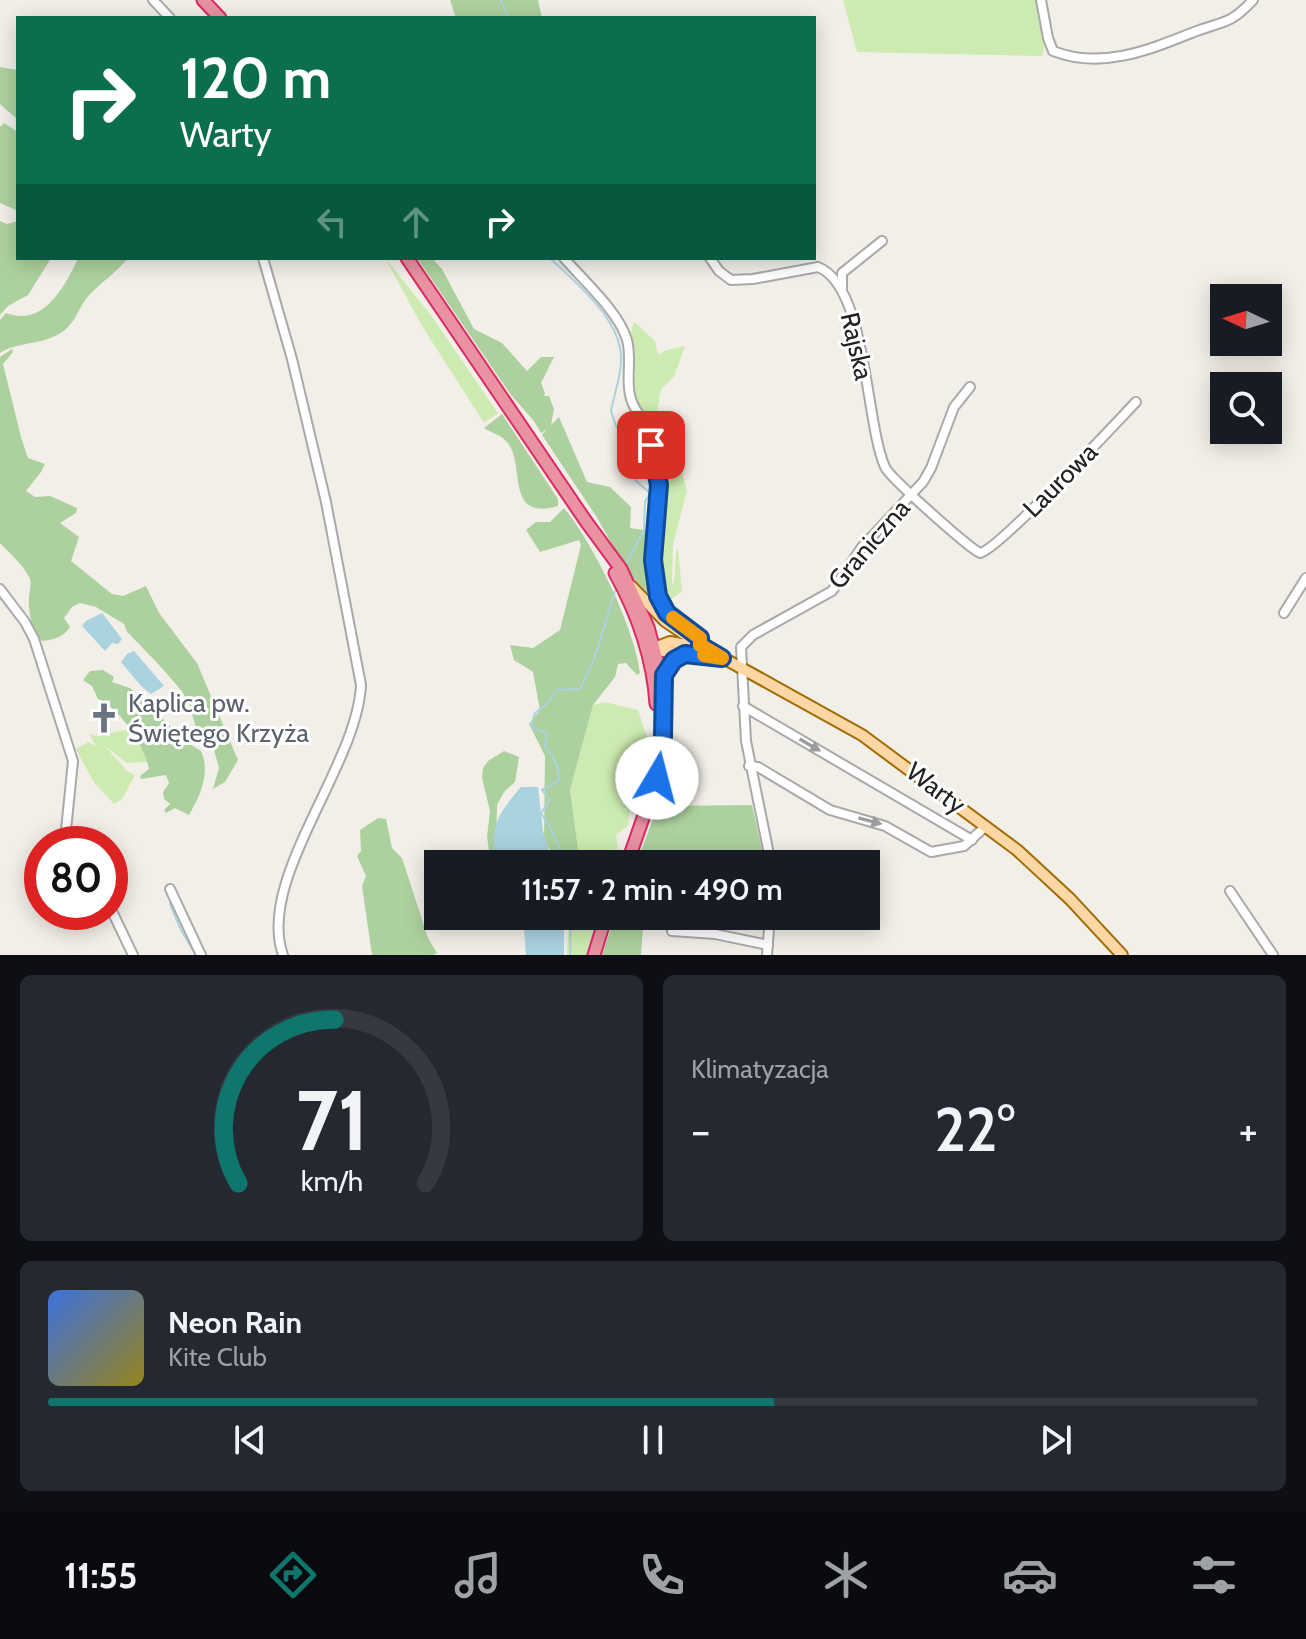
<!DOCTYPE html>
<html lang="pl">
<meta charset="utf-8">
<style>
:root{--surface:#171b24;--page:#242831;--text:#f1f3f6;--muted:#9ea1a6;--line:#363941;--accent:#0f766e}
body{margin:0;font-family:Cabin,sans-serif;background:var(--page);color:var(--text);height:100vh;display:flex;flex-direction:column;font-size:30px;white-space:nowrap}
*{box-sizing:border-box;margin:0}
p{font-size:26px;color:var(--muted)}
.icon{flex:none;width:44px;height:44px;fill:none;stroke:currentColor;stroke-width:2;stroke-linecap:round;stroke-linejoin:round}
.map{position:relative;height:955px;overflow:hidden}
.details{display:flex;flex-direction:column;gap:20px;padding:20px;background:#0d0f14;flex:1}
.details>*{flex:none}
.hud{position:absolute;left:16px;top:16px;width:800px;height:244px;border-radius:0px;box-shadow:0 4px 20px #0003;background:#0b6e4f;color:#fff;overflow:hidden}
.needle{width:52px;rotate:274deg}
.tools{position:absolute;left:1210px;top:284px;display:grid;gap:16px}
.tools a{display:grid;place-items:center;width:72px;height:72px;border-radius:0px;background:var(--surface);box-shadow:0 4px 20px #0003;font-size:40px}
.speed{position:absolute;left:24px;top:826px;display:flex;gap:16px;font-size:40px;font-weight:700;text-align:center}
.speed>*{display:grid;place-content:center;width:104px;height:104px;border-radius:50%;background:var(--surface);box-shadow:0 4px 20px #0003;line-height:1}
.speed .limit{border:12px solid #d22;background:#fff;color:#111}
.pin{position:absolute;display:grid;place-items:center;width:68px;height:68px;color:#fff;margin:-34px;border-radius:16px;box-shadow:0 4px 12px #0006}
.me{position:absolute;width:88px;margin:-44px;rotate:8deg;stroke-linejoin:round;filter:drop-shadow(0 0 6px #0008)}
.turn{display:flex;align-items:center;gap:28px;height:168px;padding:0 32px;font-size:36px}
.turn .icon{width:104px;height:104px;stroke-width:2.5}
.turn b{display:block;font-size:56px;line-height:68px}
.lanes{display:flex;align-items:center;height:76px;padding:0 32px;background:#0003;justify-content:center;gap:40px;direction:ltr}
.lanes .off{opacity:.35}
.big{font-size:60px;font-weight:600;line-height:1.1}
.details .widget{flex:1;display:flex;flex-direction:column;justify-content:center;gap:12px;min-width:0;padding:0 28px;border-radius:12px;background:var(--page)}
.details .dial{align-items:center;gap:0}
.dial svg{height:208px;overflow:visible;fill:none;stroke:var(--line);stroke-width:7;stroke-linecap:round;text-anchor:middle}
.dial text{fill:var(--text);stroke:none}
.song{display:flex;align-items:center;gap:24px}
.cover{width:96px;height:96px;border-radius:12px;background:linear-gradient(135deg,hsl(220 70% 55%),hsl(50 70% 35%))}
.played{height:8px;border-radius:4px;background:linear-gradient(90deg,var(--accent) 60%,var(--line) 60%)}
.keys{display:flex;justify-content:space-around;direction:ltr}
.heat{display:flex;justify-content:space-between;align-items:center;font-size:44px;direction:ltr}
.details .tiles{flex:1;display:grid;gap:20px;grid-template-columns:1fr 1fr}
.widget:last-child{grid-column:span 2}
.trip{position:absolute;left:424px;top:850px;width:456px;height:80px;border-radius:0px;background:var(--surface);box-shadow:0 4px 20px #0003;font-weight:600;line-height:80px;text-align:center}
.tabs{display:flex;height:128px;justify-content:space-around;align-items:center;background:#090b0e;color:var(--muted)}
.tabs .icon{width:56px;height:56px}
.tabs .selected{color:var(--accent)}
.tabs b{font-size:36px;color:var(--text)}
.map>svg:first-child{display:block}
.grass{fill:#cdebb0}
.forest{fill:#add19e}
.water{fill:#aad3df}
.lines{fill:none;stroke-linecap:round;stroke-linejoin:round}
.stream{stroke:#aad3df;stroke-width:2}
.minor-casing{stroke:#a9a9a9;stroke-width:12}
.major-casing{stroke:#a06b00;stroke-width:14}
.highway-casing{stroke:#dc2a67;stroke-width:15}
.minor{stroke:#fff;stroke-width:8}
.major{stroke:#fcd6a4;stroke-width:10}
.highway{stroke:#e892a2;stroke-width:11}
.oneway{fill:#9c9c9c}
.route-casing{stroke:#114b97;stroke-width:20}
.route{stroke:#1a73e8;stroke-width:14}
.slow{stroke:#f59e0b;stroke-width:14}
.labels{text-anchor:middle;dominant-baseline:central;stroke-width:6;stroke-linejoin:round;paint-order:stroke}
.street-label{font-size:26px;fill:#222;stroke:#fff}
.worship-label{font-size:26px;fill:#5b616d;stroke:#fff;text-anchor:start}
</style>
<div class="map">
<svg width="1306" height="955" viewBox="0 0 1306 955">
<rect width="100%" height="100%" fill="#f2efe9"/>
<g class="grass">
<path d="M843 0H1039L1046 38 1042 56 857 52Z"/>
<path d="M385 258 430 314 498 413 484 423 422 326Z"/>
<path d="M634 322 655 341 658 355 667 350 685 346 674 377 661 389 656 418 681 470 687 491 673 544 672 585 674 582 676 552 678 549 682 591 666 603C646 556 665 527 662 482 660 454 644 433 636 407 632 392 635 379 634 364 632 348 628 338 634 322Z"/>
<path d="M605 702 638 710 648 741 630 804 628 826 616 835 618 849 610 850 604 864H580L570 790 593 705Z"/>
<path d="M129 729 139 741 148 762 127 763 105 746 127 771 135 775 122 799 114 804 93 781 76 749 88 742 96 746 89 734 98 736Z"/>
<path d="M569 916H599L586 955H567Z"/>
</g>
<g class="forest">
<path d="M450 0H538L542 18H456Z"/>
<path d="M0 67 18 70V120L0 104Z"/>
<path d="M4 123 18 132V211L0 203V127Z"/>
<path d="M0 221 7 224 18 221V258H56L50 260 28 295 8 306 0 315Z"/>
<path d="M75 258H128C117 272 103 281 91 293 75 310 78 325 55 336 37 345 17 342 0 353V320L6 313C43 327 63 289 77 261Z"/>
<path d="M417 258H432L442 269 474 329 502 343 527 371 541 357H554L541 383 545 393 544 396H549L554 409 551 425 559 417 587 482 610 487 631 507 630 528 651 531 653 592H647L627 571 596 516 542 435 547 429 541 433 534 421 511 395Z"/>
<path d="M12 349 13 352 3 364 21 437 28 458 45 464 41 472 26 491 35 497 50 496 77 508 76 513 60 523 79 537 71 561 112 594 123 596 146 586 159 613 197 663 238 760 225 782 213 789 219 768 211 739C192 737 195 713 187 699 174 679 144 649 127 632L124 624 96 607 80 603 72 607 64 618 70 627C64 637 53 640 42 641 32 629 28 614 29 598 29 591 32 586 30 579 24 565 10 554 0 543V357Z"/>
<path d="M502 414 558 499V506C502 522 528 461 505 440 500 435 490 432 484 428Z"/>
<path d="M564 508C593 543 635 628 640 673L637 675 626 663 618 664 615 677 593 705 570 790 580 864H560L544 841 545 756 529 724 540 710 533 672 514 660 510 645 533 648 560 630 581 545 579 540 540 552 526 530 536 522H550Z"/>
<path d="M103 670 114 677 112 682 130 688 146 701 145 707 155 717 160 716 185 741 201 751C211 773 200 796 189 815L175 808 166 813 164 810 170 804 164 799 163 792 169 783 166 775 141 779 140 776 149 769C145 747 119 707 98 699L92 686 83 680 90 671Z"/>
<path d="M504 751 519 757 515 782 504 792 497 805 496 864H491L487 837 490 811 482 778 483 768 488 761Z"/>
<path d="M752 805 765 864H747L726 859 662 857 660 864H636L658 806Z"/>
<path d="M378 818 386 819 392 848 402 858 428 938 437 953 433 955H372L362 886 366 876 357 856 361 851 360 830Z"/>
<path d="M615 916H659V926L643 927 641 955H602Z"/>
</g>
<g class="water">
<path d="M102 613 122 639 118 644 112 643 105 651 82 626 86 621Z"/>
<path d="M134 651 164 686 151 694 141 686 121 662 127 654Z"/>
<path d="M521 787H538L543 831 553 864 494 863C492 824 496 816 521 787Z"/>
<path d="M523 916H564V955H526Z"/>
</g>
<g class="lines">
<g class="stream">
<path d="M501 0 508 18"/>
<path d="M550 258C577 284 624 321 621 363 620 379 614 395 611 411L616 426 622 433 630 434 634 443 646 457 637 470 636 481 650 493 645 502 644 530 626 564"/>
<path d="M567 864 550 827 541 813 550 800 542 790 559 781C559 768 554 756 545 747L547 733 533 729 531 726 535 713 549 702 556 690 580 689 594 660 615 591"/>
<path d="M170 904 181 930 196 955"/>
<path d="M570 955 571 916"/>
</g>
<g class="minor-casing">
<g id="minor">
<path d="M153 0 170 18"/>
<path d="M1041 0 1048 38 1053 51C1101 70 1149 50 1194 32 1223 21 1230 25 1253 0"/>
<path d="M263 258 292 359 326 502 361 685C357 767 256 879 283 955"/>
<path d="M564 258C583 280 619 312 627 340 632 358 626 377 630 395 632 408 641 415 646 427 651 437 654 451 656 462 665 504 637 578 666 612 675 623 689 629 700 638V645"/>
<path d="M710 258 719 271 731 280 753 279 818 267C867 286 865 422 885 467 889 477 968 547 980 553 998 550 1115 424 1136 402"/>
<path d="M842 289V273L882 241"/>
<path d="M0 589 25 622 34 639 73 761 66 830 71 844"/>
<path d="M1284 613 1306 578"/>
<path d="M743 706 972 840"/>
<path d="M749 766 758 767 830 810 885 826 931 852 964 846 986 826"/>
<path d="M771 864 746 741 741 647 753 635 832 591 862 547 923 482 931 468 954 407 970 387"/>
<path d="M170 889 201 955"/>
<path d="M1230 891 1273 955"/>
<path d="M110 907 133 955"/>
<path d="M672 931 715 934 768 945"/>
<path d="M767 955 770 916"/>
</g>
</g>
<g class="major-casing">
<g id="major">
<path d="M631 586 665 621 702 646"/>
<path d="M655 649 673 653 708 655"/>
<path d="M649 650 670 642 707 649 862 735 1017 850 1070 899 1122 955"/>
<path d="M662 679 670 663 684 655"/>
</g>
</g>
<g class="highway-casing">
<g id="highway">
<path d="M203 0 220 18"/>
<path d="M407 258 585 520 621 569 648 627 662 679V752L657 778 627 864"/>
<path d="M615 573C637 613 653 658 656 704"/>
<path d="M594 955 606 916"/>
</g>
</g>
<use href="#minor" class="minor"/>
<use href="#major" class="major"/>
<use href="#highway" class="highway"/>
</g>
<defs><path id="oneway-solid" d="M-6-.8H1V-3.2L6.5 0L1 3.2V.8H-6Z" transform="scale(2)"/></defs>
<g class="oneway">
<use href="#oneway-solid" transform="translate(810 745) rotate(30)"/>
<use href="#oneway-solid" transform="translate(870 821) rotate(15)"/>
</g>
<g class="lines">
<g class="route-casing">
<path id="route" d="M651 445 659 485 653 560 658 596 667 613 700 638V645L722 658 685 654 674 660 664 675 663 736 657 778"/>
</g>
<use href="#route" class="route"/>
<path class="slow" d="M673 618 700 638V645L722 658 704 655"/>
</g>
<defs>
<g id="church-bare" transform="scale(2.4)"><path d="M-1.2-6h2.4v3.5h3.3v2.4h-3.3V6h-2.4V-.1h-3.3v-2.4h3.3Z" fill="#6b7280" stroke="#fff" stroke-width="2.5" paint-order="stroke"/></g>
</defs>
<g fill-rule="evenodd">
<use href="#church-bare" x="104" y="718"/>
</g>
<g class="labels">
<g class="street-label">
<text transform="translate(857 346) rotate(77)">Rajska</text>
<text transform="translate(1060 480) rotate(-45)">Laurowa</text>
<text transform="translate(869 544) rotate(-49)">Graniczna</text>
<text transform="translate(936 788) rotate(37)">Warty</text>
</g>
<g class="worship-label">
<text x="128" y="703">Kaplica pw.<tspan x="128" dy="30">Świętego Krzyża</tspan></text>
</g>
</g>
</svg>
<div class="tools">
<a><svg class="needle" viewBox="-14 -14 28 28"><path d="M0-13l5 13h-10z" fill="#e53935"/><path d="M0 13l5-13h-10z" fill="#9ea1a6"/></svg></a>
<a><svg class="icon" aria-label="search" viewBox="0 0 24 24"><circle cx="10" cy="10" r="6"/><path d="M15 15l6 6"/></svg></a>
</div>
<div class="speed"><div class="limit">80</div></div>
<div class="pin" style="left:651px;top:445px;background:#d93025"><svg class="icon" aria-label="arrive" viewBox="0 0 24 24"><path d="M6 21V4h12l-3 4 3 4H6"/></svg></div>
<svg class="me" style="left:657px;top:778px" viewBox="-20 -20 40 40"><circle r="19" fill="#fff"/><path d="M0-13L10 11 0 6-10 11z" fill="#1a73e8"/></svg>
<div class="trip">11:57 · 2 min · 490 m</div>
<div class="hud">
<div class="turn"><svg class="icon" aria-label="right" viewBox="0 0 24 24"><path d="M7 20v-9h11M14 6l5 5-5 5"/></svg><div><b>120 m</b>Warty</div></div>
<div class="lanes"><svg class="icon off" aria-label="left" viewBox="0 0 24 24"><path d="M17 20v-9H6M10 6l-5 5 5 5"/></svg><svg class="icon off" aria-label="ahead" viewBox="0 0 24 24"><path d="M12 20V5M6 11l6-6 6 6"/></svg><svg class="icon" aria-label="right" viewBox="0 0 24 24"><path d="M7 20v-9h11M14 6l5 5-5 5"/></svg></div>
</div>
</div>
<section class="details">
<div class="tiles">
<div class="widget dial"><svg viewBox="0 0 100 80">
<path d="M14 69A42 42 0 1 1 86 69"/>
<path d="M14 69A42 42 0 0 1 51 6" stroke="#0f766e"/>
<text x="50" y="56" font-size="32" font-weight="700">71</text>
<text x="50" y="72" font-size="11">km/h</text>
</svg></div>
<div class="widget"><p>Klimatyzacja</p>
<div class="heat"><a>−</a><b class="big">22°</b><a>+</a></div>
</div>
<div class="widget">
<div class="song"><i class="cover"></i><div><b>Neon Rain</b><p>Kite Club</p></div></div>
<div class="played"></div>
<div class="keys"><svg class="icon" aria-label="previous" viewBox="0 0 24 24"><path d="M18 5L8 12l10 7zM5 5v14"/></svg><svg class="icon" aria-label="pause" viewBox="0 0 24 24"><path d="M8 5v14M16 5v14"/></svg><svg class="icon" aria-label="next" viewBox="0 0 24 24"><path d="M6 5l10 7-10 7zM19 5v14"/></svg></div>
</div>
</div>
</section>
<nav class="tabs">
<b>11:55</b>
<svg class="icon selected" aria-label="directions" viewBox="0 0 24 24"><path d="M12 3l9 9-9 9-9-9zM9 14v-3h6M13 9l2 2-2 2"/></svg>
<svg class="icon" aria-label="music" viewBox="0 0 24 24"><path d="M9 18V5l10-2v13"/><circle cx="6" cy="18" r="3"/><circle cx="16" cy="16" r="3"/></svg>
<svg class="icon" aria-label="phone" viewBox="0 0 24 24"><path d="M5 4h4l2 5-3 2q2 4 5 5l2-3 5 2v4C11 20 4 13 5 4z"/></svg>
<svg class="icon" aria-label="climate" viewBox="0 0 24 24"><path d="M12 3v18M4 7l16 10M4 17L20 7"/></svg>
<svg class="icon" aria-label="car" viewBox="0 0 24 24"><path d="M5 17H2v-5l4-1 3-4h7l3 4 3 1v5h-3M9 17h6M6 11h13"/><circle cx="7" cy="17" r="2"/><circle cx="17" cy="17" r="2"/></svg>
<svg class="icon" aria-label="filters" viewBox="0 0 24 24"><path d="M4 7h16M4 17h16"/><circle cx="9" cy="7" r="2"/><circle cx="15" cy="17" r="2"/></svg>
</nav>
